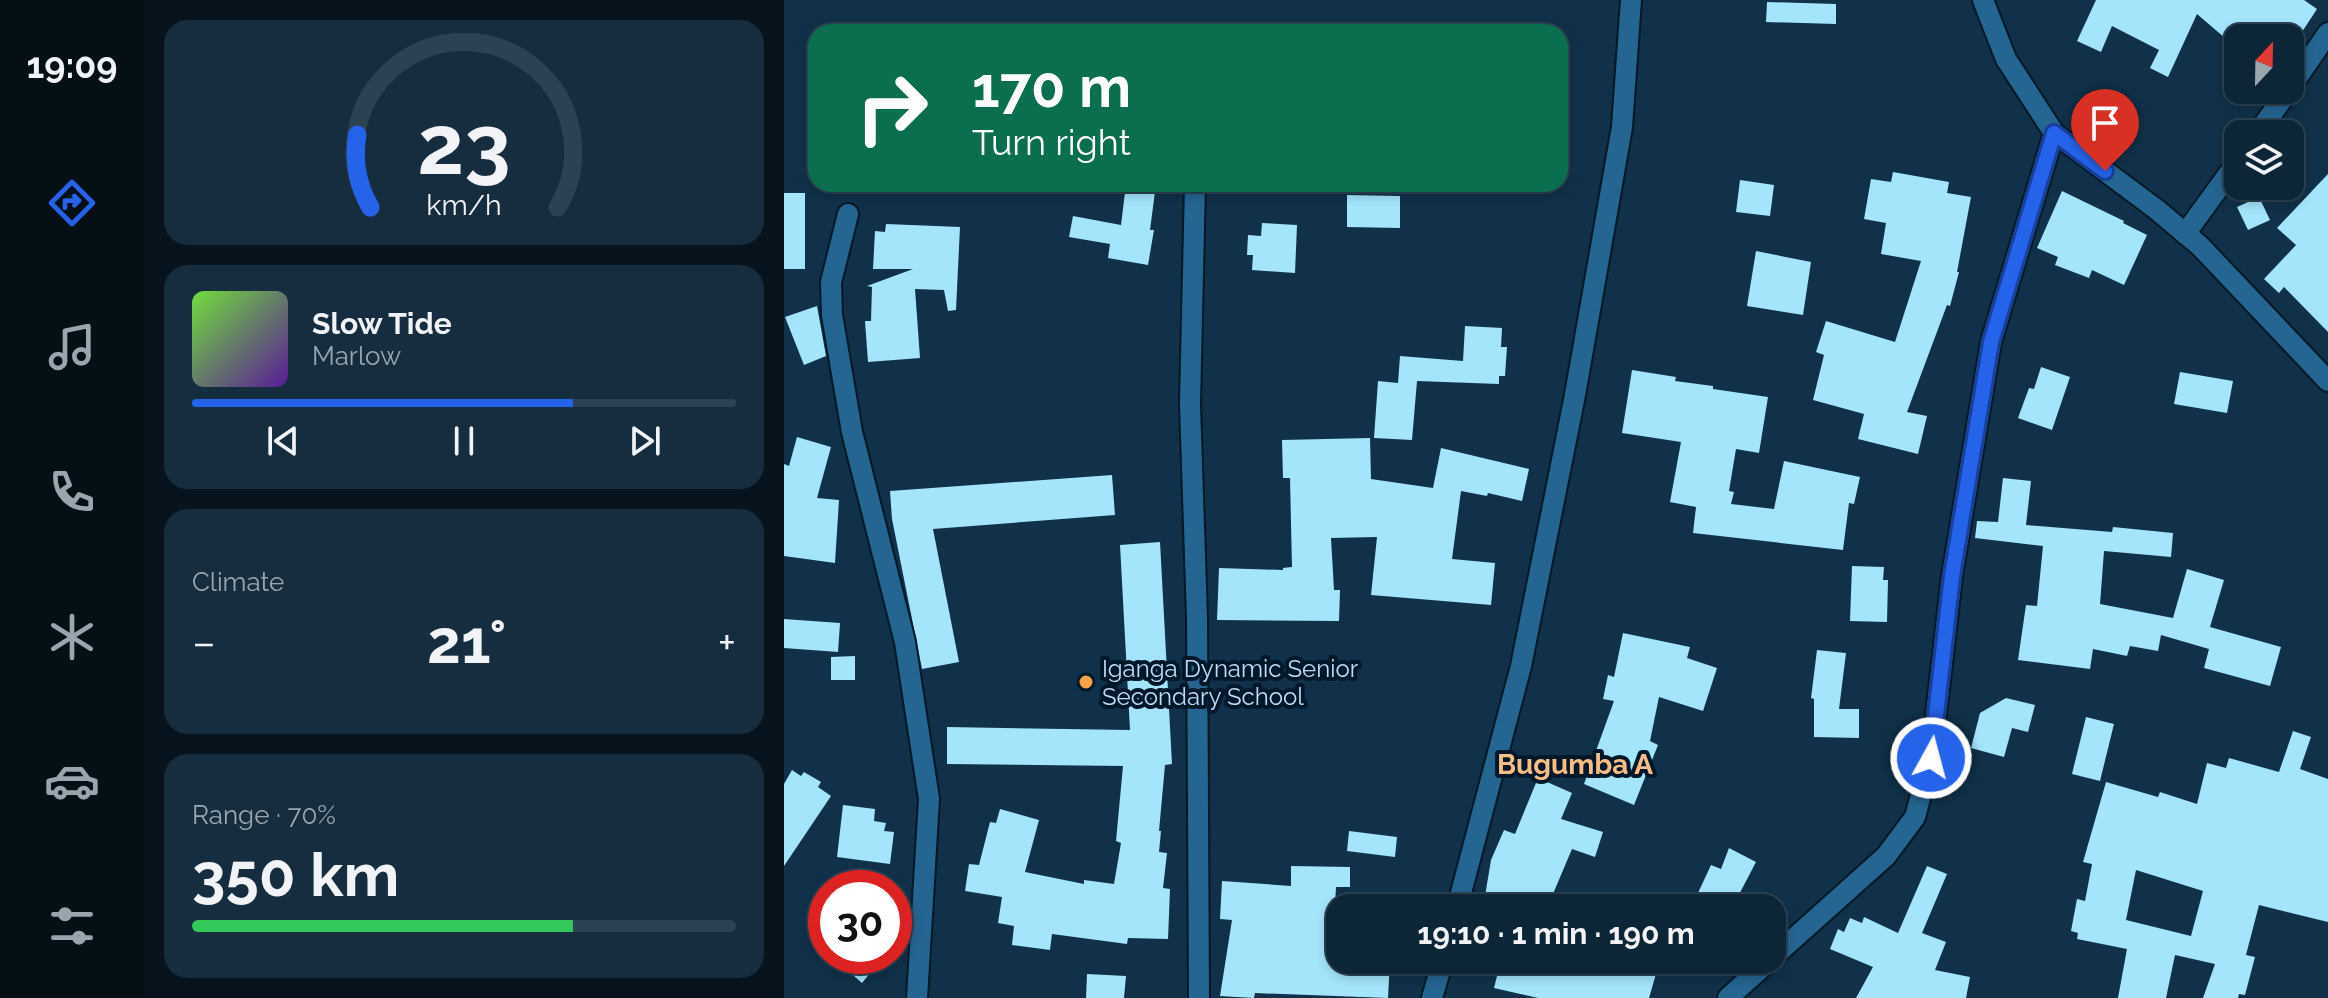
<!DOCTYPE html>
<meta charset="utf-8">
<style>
:root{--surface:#0c2537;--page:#152d3f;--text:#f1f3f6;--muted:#9aa5ad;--line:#2c4252;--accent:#2563eb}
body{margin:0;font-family:Raleway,sans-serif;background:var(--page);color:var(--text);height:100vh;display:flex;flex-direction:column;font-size:30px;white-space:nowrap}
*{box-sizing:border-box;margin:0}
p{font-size:26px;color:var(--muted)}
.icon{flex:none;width:44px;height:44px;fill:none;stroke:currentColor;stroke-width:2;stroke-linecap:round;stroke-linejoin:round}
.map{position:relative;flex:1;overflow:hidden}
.sheet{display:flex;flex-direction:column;gap:20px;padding:20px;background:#07141e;width:640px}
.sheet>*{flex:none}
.guide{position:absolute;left:24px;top:24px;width:760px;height:168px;border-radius:24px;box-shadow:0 4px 12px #0003,0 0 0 2px var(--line);background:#0b6e4f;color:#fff;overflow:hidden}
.needle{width:52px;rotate:22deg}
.buttons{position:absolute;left:1440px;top:24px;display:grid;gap:16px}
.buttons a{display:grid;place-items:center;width:80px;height:80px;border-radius:16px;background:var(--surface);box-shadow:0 4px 12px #0003,0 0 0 2px var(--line);font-size:40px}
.speed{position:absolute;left:24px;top:870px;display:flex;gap:16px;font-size:40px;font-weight:700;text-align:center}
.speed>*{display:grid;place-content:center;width:104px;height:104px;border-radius:50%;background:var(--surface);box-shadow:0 4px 12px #0003,0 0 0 2px var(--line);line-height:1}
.speed .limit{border:12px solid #d22;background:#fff;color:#111}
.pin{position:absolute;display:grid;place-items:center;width:68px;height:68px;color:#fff;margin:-82px -34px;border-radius:50% 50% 50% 0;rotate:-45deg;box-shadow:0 0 8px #0007}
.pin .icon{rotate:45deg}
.me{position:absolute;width:88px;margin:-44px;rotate:7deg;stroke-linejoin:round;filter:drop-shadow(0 0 6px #0008)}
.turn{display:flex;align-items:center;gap:28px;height:168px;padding:0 32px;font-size:36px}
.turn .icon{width:104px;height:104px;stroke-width:2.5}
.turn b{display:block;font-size:56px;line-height:68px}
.big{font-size:60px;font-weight:700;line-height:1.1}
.sheet .card{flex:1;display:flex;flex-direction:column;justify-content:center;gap:12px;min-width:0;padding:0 28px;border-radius:24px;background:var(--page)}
.sheet .dial{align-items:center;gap:0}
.dial svg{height:208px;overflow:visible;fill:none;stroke:var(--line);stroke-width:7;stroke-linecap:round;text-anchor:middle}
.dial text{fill:var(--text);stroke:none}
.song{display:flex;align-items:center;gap:24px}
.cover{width:96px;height:96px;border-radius:12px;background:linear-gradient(135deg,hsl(100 70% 55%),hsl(270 70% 35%))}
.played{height:8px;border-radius:4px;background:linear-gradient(90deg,var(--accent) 70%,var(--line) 70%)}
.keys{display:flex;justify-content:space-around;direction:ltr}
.heat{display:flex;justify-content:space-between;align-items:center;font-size:44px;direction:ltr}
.charge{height:12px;border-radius:6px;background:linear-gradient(90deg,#34c759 70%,var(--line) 0)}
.trip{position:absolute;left:542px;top:894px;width:460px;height:80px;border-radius:24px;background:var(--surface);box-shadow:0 4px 12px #0003,0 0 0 2px var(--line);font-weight:700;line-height:80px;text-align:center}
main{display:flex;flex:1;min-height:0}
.dock{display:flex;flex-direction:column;width:144px;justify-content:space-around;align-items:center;background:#050f16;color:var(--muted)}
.dock .icon{width:56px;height:56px}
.dock .selected{color:var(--accent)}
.dock b{font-size:36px;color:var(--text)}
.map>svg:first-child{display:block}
.building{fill:#a4e5fc;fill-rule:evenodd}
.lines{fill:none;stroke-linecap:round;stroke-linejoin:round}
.minor-casing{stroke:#051826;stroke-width:24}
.minor{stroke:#256591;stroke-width:20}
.route-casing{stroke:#184099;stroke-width:20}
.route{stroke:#2563eb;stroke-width:14}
.poi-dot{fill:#f7a149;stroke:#00182a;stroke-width:3}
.labels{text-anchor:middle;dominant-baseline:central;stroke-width:8;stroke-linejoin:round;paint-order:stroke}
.poi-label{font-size:24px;fill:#bddbf5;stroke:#00182a;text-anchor:start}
.quarter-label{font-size:28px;font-weight:bold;fill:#fabd85;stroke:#00182a}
</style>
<main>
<nav class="dock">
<b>19:09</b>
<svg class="icon selected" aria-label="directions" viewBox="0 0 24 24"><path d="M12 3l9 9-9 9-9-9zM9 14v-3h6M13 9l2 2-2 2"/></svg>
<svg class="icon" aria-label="music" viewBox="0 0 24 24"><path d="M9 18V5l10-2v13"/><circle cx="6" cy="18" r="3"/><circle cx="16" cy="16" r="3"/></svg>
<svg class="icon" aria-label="phone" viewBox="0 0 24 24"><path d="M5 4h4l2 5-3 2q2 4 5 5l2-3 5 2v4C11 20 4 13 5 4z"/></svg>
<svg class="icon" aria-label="climate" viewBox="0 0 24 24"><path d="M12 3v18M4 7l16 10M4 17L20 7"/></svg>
<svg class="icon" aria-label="car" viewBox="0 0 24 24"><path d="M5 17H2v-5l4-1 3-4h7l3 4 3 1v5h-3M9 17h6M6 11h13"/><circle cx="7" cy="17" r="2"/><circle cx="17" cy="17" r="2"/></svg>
<svg class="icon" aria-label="filters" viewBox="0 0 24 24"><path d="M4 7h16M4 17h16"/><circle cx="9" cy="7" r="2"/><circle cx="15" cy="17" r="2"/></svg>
</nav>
<section class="sheet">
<div class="card dial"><svg viewBox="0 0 100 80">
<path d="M14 69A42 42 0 1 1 86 69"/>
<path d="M14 69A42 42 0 0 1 9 41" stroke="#2563eb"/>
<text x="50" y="56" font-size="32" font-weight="700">23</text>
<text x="50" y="72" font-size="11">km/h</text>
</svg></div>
<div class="card">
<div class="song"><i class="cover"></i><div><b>Slow Tide</b><p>Marlow</p></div></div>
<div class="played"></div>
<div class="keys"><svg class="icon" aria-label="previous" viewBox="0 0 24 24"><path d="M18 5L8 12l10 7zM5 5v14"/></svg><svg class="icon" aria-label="pause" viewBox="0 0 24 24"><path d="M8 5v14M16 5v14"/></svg><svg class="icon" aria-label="next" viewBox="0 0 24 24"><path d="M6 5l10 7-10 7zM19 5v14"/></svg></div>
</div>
<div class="card"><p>Climate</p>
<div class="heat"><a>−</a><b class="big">21°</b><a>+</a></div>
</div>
<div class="card"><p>Range · 70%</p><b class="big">350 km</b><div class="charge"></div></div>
</section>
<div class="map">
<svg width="1544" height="998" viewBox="0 0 1544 998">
<rect width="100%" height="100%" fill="#103149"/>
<g class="building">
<path d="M1312 0H1520L1533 9 1514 38H1441L1413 14 1384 77 1366 68 1375 50 1328 26 1317 52 1293 41Z"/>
<path d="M983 2 1052 4V24L982 22Z"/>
<path d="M1109 172 1165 182 1163 193 1187 197 1173 272H1175L1166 306 1163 305 1123 412 1143 416 1134 454 1074 439 1080 414 1029 400 1040 355 1032 352 1042 321 1111 342 1137 261 1097 254 1102 223 1080 219 1087 179 1107 182Z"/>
<path d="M1544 174V332L1500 287 1495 293 1480 279 1512 245 1493 228Z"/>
<path d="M956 180 990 185 986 216 952 212Z"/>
<path d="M342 184H372L366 230H370L364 265 324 258 326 244 285 237 289 216 337 225Z"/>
<path d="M1278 191 1340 221 1339 223 1363 235 1340 285 1308 270 1305 278 1271 265 1274 257 1253 248Z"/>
<rect x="0" y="193" width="21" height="76"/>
<path d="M563 195 616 196V228L563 227Z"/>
<path d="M1475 197 1486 220 1464 230 1453 207Z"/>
<path d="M478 223 513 225 511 273 468 270 469 255H463L464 235 477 236Z"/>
<path d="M102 224 176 227 172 310 164 311 160 290 131 289 136 358 84 362 81 321H87L88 287 83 286 129 269H89L91 231 101 232Z"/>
<path d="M972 251 1027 262 1019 315 963 306Z"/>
<path d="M33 306 42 356 20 365 1 317Z"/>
<path d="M681 326 718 328 717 347H723L721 376H715V384L633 381 628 440 590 438 594 381 614 383 616 356 679 361Z"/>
<path d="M1257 367 1286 377 1268 430 1234 418 1245 388 1250 389Z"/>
<path d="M848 370 892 377 891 381 929 386V389L984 397 975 453 952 449 945 491 950 492 947 504 990 509 1000 461 1076 477 1070 504 1065 503 1059 550 909 533 912 507 886 502 897 442 838 433Z"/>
<path d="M1396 372 1449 381 1443 413 1390 404Z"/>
<path d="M13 437 47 447 33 498 55 500 51 563 0 556V464L5 466Z"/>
<path d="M586 438 587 479 649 488 657 448 745 469 738 501 704 493 703 496 677 491 668 559 711 563 707 605 587 595 593 537 547 538 550 590H556L555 621 433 620 435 568 499 570V568L508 567 506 478H499L498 440Z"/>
<path d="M328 475 331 515 149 529 175 662 138 669 108 519 106 491Z"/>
<path d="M1219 478 1247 481 1242 525 1328 532 1329 527 1389 533 1387 557 1320 551 1316 604 1389 618 1403 569 1440 580 1426 627 1497 647 1486 686 1420 668 1425 649 1377 635 1374 651 1346 646 1343 656 1309 649 1306 669 1234 660 1242 605 1253 606 1259 546 1191 538 1193 521 1214 522Z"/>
<path d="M376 542 388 764 381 765 375 831H377L375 852 383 853 379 888 386 889 384 939 344 938 343 944 268 934 266 950 228 945 230 926 214 923 218 897 181 891 185 864 195 865 206 822 212 823 216 809 255 820 241 872 300 884V880L330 884 337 843 332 841 339 766 163 764V727L346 730 336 545Z"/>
<path d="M1068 566 1100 567 1099 580H1104L1103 622 1066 621Z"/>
<path d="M0 619 56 623 54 652 0 648Z"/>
<path d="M839 633 906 647 903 658 933 668 919 711 875 697 866 741 874 745 850 805 800 784 830 701 819 699 824 675 830 677Z"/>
<path d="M1033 650 1062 653 1055 709H1075V738L1030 737V699L1027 698Z"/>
<path d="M71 656V680H47V657Z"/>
<path d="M1222 698 1251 705 1244 732 1228 728 1220 757 1187 748 1196 713Z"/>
<path d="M1302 717 1330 724 1316 781 1288 774Z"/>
<path d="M1509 731 1527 737 1516 769 1544 779V922L1475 905 1462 955 1471 957 1461 995 1455 994 1454 998H1419L1431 964 1391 955 1382 998H1334L1343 949 1293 939 1294 933 1287 931 1293 899 1301 901 1308 864 1299 862 1322 782 1374 797 1376 792 1413 804 1423 763 1442 768 1445 758 1495 772ZM1352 870 1419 891 1407 936 1342 920Z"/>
<path d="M8 770 17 776 20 772 37 782 34 787 47 796 0 866V784Z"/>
<path d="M754 778 788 793 777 819 819 832 811 857 788 849 763 908H699L707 860 720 830 731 834Z"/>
<path d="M59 805 91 809 90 821 102 823 100 831 110 832 106 864 53 857Z"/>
<path d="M565 831 613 837 611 857 563 851Z"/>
<path d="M945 848 972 862 948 908H907L927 865 937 869Z"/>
<path d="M507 866 566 867V887H552L549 946H556V960H606L604 998 471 993 470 998 436 996 448 920 436 919 438 881 507 886Z"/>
<path d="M1143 866 1163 874 1138 933 1162 942 1151 970 1186 977 1182 998H1072L1089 967 1046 949 1054 929 1060 932 1066 918 1078 923 1080 917 1114 933Z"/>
<path d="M73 956H100L78 983 62 969Z"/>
<path d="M717 960H766L790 965 791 960H876L865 998H754L710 988Z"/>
<path d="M303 974 342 976 340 998H302Z"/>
</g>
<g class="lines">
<g class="minor-casing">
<g id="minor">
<path d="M1199 0 1222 59 1270 133 1372 209 1416 246 1544 381"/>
<path d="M1506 88 1544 33"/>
<path d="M1473 134 1505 90"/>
<path d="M411 184 406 404 413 618 415 998"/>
<path d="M64 214 47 282 48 315 68 432 121 642 145 799 133 998"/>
<path d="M1401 234 1454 161"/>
<path d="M673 908 737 666 791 395 838 127 847 0"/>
<path d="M988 958 1102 856 1131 817 1147 758 1168 576 1207 342 1270 133"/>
<path d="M648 998 659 960"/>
<path d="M944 998 986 960"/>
</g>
</g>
<use href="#minor" class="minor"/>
</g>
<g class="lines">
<g class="route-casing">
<path id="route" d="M1147 758 1168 576 1207 342 1270 133 1321 171"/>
</g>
<use href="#route" class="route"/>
</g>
<circle class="poi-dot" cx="302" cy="682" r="8"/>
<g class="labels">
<g class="poi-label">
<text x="318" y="668">Iganga Dynamic Senior<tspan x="318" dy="28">Secondary School</tspan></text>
</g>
<g class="quarter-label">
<text x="791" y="764">Bugumba A</text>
</g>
</g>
</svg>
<div class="buttons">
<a><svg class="needle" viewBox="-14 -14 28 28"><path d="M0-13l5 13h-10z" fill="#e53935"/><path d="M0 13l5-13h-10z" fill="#9aa5ad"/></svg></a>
<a><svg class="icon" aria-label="layers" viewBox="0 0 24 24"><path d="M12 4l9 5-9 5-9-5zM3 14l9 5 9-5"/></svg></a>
</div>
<div class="speed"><div class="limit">30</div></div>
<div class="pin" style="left:1321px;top:171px;background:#d93025"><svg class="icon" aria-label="arrive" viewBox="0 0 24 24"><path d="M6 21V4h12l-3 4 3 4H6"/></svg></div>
<svg class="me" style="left:1147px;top:758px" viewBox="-20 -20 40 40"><circle r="17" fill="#2563eb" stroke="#fff" stroke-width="3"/><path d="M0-11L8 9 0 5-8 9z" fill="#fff"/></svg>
<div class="trip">19:10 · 1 min · 190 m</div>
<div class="guide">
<div class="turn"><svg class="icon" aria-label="right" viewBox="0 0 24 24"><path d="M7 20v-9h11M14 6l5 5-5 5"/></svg><div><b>170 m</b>Turn right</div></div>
</div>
</div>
</main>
